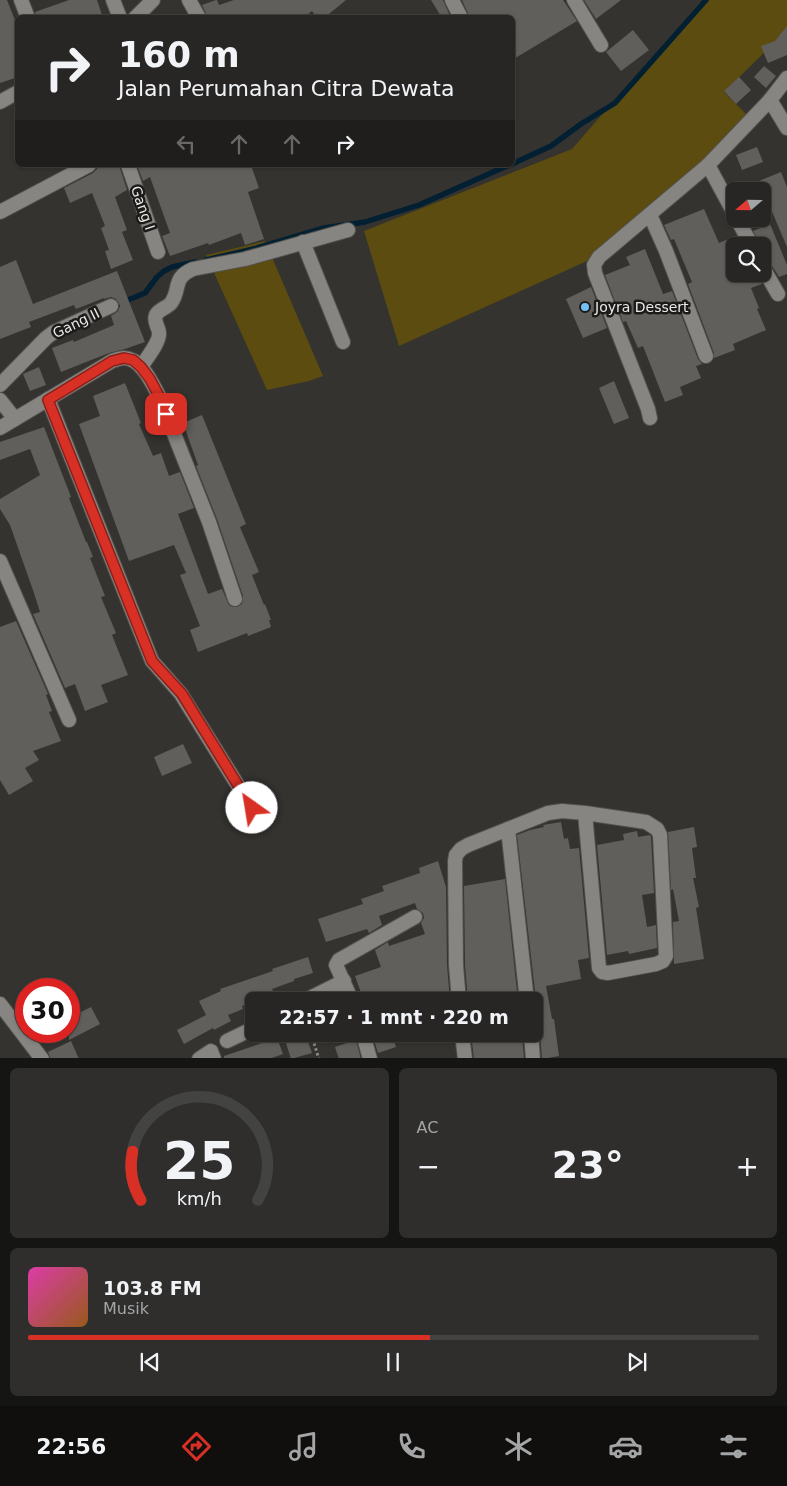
<!DOCTYPE html>
<html lang="id">
<meta charset="utf-8">
<style>
:root{--surface:#272624;--page:#2f2e2c;--text:#f1f3f6;--muted:#a4a5a6;--line:#434341;--accent:#d93025}
body{margin:0;font-family:"DejaVu Sans",sans-serif;background:var(--page);color:var(--text);height:100vh;display:flex;flex-direction:column;font-size:19px;white-space:nowrap}
*{box-sizing:border-box;margin:0}
p{font-size:16px;color:var(--muted)}
.icon{flex:none;width:28px;height:28px;fill:none;stroke:currentColor;stroke-width:2;stroke-linecap:round;stroke-linejoin:round}
.map{position:relative;height:1058px;overflow:hidden}
.drawer{display:flex;flex-direction:column;gap:10px;padding:10px;background:#151514;flex:1}
.drawer>*{flex:none}
.banner{position:absolute;left:15px;top:15px;width:500px;height:152px;border-radius:8px;box-shadow:0 1px 4px #0004,0 0 0 1px var(--line);background:#272624;color:var(--text);overflow:hidden}
.needle{width:32px;rotate:250deg}
.tools{position:absolute;left:726px;top:182px;display:grid;gap:10px}
.tools a{display:grid;place-items:center;width:45px;height:45px;border-radius:8px;background:var(--surface);box-shadow:0 1px 4px #0004,0 0 0 1px var(--line);font-size:25px}
.speed{position:absolute;left:15px;top:978px;display:flex;gap:10px;font-size:25px;font-weight:700;text-align:center}
.speed>*{display:grid;place-content:center;width:65px;height:65px;border-radius:50%;background:var(--surface);box-shadow:0 1px 4px #0004,0 0 0 1px var(--line);line-height:1}
.speed .limit{border:8px solid #d22;background:#fff;color:#111}
.pin{position:absolute;display:grid;place-items:center;width:42px;height:42px;color:#fff;margin:-21px;border-radius:10px;box-shadow:0 2px 8px #0006}
.me{position:absolute;width:55px;margin:-28px;rotate:328deg;stroke-linejoin:round;filter:drop-shadow(0 0 4px #0008)}
.turn{display:flex;align-items:center;gap:18px;height:105px;padding:0 20px;font-size:22px}
.turn .icon{width:65px;height:65px;stroke-width:2.5}
.turn b{display:block;font-size:35px;line-height:42px}
.lanes{display:flex;align-items:center;height:48px;padding:0 20px;background:#0003;justify-content:center;gap:25px;direction:ltr}
.lanes .off{opacity:.35}
.big{font-size:38px;font-weight:600;line-height:1.1}
.drawer .widget{flex:1;display:flex;flex-direction:column;justify-content:center;gap:8px;min-width:0;padding:0 18px;border-radius:8px;background:var(--page)}
.drawer .dial{align-items:center;gap:0}
.dial svg{height:130px;overflow:visible;fill:none;stroke:var(--line);stroke-width:7;stroke-linecap:round;text-anchor:middle}
.dial text{fill:var(--text);stroke:none}
.song{display:flex;align-items:center;gap:15px}
.cover{width:60px;height:60px;border-radius:8px;background:linear-gradient(135deg,hsl(320 70% 55%),hsl(30 70% 35%))}
.played{height:5px;border-radius:2px;background:linear-gradient(90deg,var(--accent) 55%,var(--line) 55%)}
.keys{display:flex;justify-content:space-around;direction:ltr}
.heat{display:flex;justify-content:space-between;align-items:center;font-size:28px;direction:ltr}
.drawer .tiles{flex:1;display:grid;gap:10px;grid-template-columns:1fr 1fr}
.widget:last-child{grid-column:span 2}
.trip{position:absolute;left:245px;top:992px;width:298px;height:50px;border-radius:8px;background:var(--surface);box-shadow:0 1px 4px #0004,0 0 0 1px var(--line);font-weight:600;line-height:50px;text-align:center}
.dock{display:flex;height:80px;justify-content:space-around;align-items:center;background:#100f0e;color:var(--muted)}
.dock .icon{width:35px;height:35px}
.dock .on{color:var(--accent)}
.dock b{font-size:22px;color:var(--text)}
.map>svg:first-child{display:block}
.green{fill:#5c4c0f}
.lines{fill:none;stroke-linecap:round;stroke-linejoin:round}
.stream{stroke:#032033;stroke-width:5.5}
.building{fill:#605f5b}
.minor-casing{stroke:#52514e;stroke-width:16}
.tertiary-casing{stroke:#52514e;stroke-width:16}
.path{stroke:#8a8987;stroke-width:3;stroke-dasharray:2.5 2.5;stroke-linecap:butt}
.minor{stroke:#868581;stroke-width:14}
.tertiary{stroke:#868581;stroke-width:14}
.route-casing{stroke:#8d1f18;stroke-width:12}
.route{stroke:#d93025;stroke-width:9}
.poi-dot{fill:#74c0f6;stroke:#1c1b19;stroke-width:2}
.labels{text-anchor:middle;dominant-baseline:central;stroke-width:5;stroke-linejoin:round;paint-order:stroke}
.street-label{font-size:14px;fill:#eae9e7;stroke:#1c1b19}
.poi-label{font-size:14px;fill:#eae9e7;stroke:#1c1b19;text-anchor:start}
</style>
<div class="map">
<svg width="787" height="1059" viewBox="0 0 787 1059">
<rect width="100%" height="100%" fill="#343330"/>
<g class="green">
<path d="M702 0H787V30L724 92 752 120 702 167 587 261 399 346 364 231 572 149Z"/>
<path d="M265 241 323 376 309 381 267 390 206 255Z"/>
</g>
<g class="lines">
<g class="stream">
<path d="M512 164 551 146 581 124 615 103 706 0"/>
<path d="M206 260 257 248 324 228 365 222 419 205 509 165"/>
<path d="M111 307 145 293 157 277 164 271 172 267 195 262"/>
</g>
</g>
<g class="building">
<path d="M0 0H7L18 28V77L0 83Z"/>
<path d="M69 0H97L103 18H37L35 12Z"/>
<path d="M216 0H217L219 5 234 0H346L324 18H317L312 11 303 18H208L202 5Z"/>
<path d="M431 0H443L451 18H442Z"/>
<path d="M462 0H563L577 21 512 60V18H470Z"/>
<path d="M584 0H621L596 19Z"/>
<path d="M787 26V55L768 63 761 46 775 41Z"/>
<path d="M633 30 649 50 621 71 606 52Z"/>
<path d="M764 66 776 76 766 88 754 77Z"/>
<path d="M739 77 751 90 736 104 724 91Z"/>
<path d="M757 147 763 162 742 170 736 155Z"/>
<path d="M98 165H119L127 190 115 197 127 230 122 232 133 260 111 269 105 251 109 250 101 228 105 226 92 193 70 203 64 188 93 173 97 169Z"/>
<path d="M137 165H251L259 188 248 192 264 239 245 245 241 233 209 245 208 243 170 256 162 236 170 233 150 177 143 181Z"/>
<path d="M781 172 787 187V247L759 181Z"/>
<path d="M704 209 719 243 733 237 734 239 737 237 742 246H735V274H756L762 284 751 288 759 308 757 309 766 330 733 344 735 350 714 358V353L688 284 692 282 674 239 671 240 664 225Z"/>
<path d="M770 224 787 265V274L779 277 769 261 762 257V246H761L753 231Z"/>
<path d="M645 249 663 294 672 291 698 359 702 364 696 366 701 378 680 387 683 395 665 402 643 346 638 348 626 321 623 322 605 275 630 265 626 257Z"/>
<path d="M16 260 33 304 117 271 145 342 125 349 109 353 61 372 52 348 73 340 74 342 114 325 111 316 118 311 120 306 116 299 111 297 104 299V298L76 309 74 305 29 322 31 327 0 339V267Z"/>
<path d="M591 287 607 328 583 338 566 299Z"/>
<path d="M39 367 46 385 30 391 23 374Z"/>
<path d="M614 381 629 418 614 424 599 388Z"/>
<path d="M125 383 141 423 139 424 153 456 161 453 169 476 180 472 194 508 178 514 208 594 222 589 229 605 233 607H237L242 604 243 596 217 519 196 466 198 465 183 423 202 415 246 524 240 527 259 572 252 575 264 605 265 604 271 620H269L271 627 248 636 247 633 198 652 190 630 200 626 180 575 186 573 174 545 129 561 79 424 100 416 93 396Z"/>
<path d="M44 427 71 497 69 498 86 542H87L93 557 90 558 105 596 101 597 116 633 112 635 128 675 101 685 108 702 85 711 75 684 65 688 33 614 40 612 34 593 10 525 0 509V499L40 475 30 449 0 460V442Z"/>
<path d="M16 621 48 694 46 695 52 711 49 712 61 741 33 751 39 760 25 768 33 781 9 795 0 780V627Z"/>
<path d="M183 744 192 763 162 776 154 757Z"/>
<path d="M561 822 564 839 568 838 570 849 579 848 589 958 578 960 581 979 546 986 552 1019H554L559 1056 542 1059 540 1033 538 1029 534 1026V1006L536 1000 517 835 530 830 544 827 543 825Z"/>
<path d="M694 827 697 847 692 848 696 878H693L699 907 696 908 704 959 674 964 673 922 679 921 673 889 671 890 668 832Z"/>
<path d="M637 831 638 837 650 835 651 837 654 893 642 895 647 927 656 925 657 948 629 954 628 951 607 955 597 845 624 840 623 834Z"/>
<path d="M438 861 446 887 447 965 450 1001H364L355 976 381 967 375 950 388 942 389 946 425 934 421 923 424 918 423 913 417 909 415 903 379 916 382 925 369 933 367 929 326 942 318 919 363 904 361 899 384 891 382 886 420 873 419 868Z"/>
<path d="M505 879 518 1001H468L465 965 464 886Z"/>
<path d="M308 957 313 973 294 979V981L272 989 273 991 258 997 259 1000 242 1006 243 1009 228 1015 231 1021 214 1030 213 1028 184 1044 177 1030 206 1015 199 1001 221 991 220 989 273 971 272 969Z"/>
<path d="M91 1007 100 1024 69 1040V1018Z"/>
<path d="M372 1034H392L396 1047 378 1053Z"/>
<path d="M471 1034H522L524 1059H474Z"/>
<path d="M306 1036 312 1053 291 1059 286 1043Z"/>
<path d="M277 1038 283 1054 269 1059H224V1056Z"/>
<path d="M356 1040 361 1059H339L335 1047Z"/>
<path d="M71 1041 79 1059H51L48 1052Z"/>
</g>
<g class="lines">
<g class="minor-casing">
<g id="minor">
<path d="M21 0 28 18"/>
<path d="M113 0 120 18"/>
<path d="M189 0 199 18"/>
<path d="M452 0 461 18"/>
<path d="M574 0 601 45"/>
<path d="M770 100 787 128"/>
<path d="M128 165 158 252"/>
<path d="M708 165 735 215"/>
<path d="M0 212 89 165"/>
<path d="M650 215 666 251 706 356"/>
<path d="M737 219 752 246"/>
<path d="M303 242 343 342"/>
<path d="M762 266 778 294"/>
<path d="M141 367C146 359 160 342 159 333 159 327 153 322 156 315 159 309 167 308 171 303 181 289 172 278 193 269L245 259 348 230"/>
<path d="M0 385 46 338 54 332 111 306"/>
<path d="M48 399 152 661 181 694 252 808"/>
<path d="M0 400 15 419"/>
<path d="M650 418 648 409 595 273 594 265 599 257 708 165 770 100 787 78"/>
<path d="M0 428 112 361C115 360 120 358 124 358 141 358 152 383 159 396L209 522 235 599"/>
<path d="M0 561 69 720"/>
<path d="M508 829 527 1001"/>
<path d="M304 1001 344 981"/>
<path d="M352 1001 336 965 339 960 415 917"/>
<path d="M459 1001 456 965 455 861 456 855 461 849 468 845 548 813 562 811 585 813 646 822 657 829 660 835 666 956 663 961 656 964 608 973 602 972 599 968 585 813"/>
<path d="M0 1004 42 1059"/>
<path d="M363 1034 370 1059"/>
<path d="M462 1034 465 1059"/>
<path d="M531 1034 533 1059"/>
<path d="M227 1041 254 1028"/>
<path d="M199 1059 211 1051 214 1059"/>
</g>
</g>
<g class="tertiary-casing">
<g id="tertiary">
<path d="M135 18 153 0"/>
<path d="M0 102 18 92"/>
</g>
</g>
<path class="path" d="M311 1034 319 1059"/>
<use href="#minor" class="minor"/>
<use href="#tertiary" class="tertiary"/>
</g>
<g class="lines">
<g class="route-casing">
<path id="route" d="M166 414 159 396 150 379 141 367 133 360 124 358 112 361 48 400 152 661 182 694 252 808"/>
</g>
<use href="#route" class="route"/>
</g>
<circle class="poi-dot" cx="585" cy="307" r="5"/>
<g class="labels">
<g class="street-label">
<text transform="translate(143 208) rotate(71)">Gang I</text>
<text transform="translate(76 323) rotate(-26)">Gang II</text>
</g>
<g class="poi-label">
<text x="595" y="307">Joyra Dessert</text>
</g>
</g>
</svg>
<div class="tools">
<a><svg class="needle" viewBox="-14 -14 28 28"><path d="M0-13l5 13h-10z" fill="#e53935"/><path d="M0 13l5-13h-10z" fill="#a4a5a6"/></svg></a>
<a><svg class="icon" aria-label="search" viewBox="0 0 24 24"><circle cx="10" cy="10" r="6"/><path d="M15 15l6 6"/></svg></a>
</div>
<div class="speed"><div class="limit">30</div></div>
<div class="pin" style="left:166px;top:414px;background:#d93025"><svg class="icon" aria-label="arrive" viewBox="0 0 24 24"><path d="M6 21V4h12l-3 4 3 4H6"/></svg></div>
<svg class="me" style="left:252px;top:808px" viewBox="-20 -20 40 40"><circle r="19" fill="#fff"/><path d="M0-13L10 11 0 6-10 11z" fill="#d93025"/></svg>
<div class="trip">22:57 · 1 mnt · 220 m</div>
<div class="banner">
<div class="turn"><svg class="icon" aria-label="right" viewBox="0 0 24 24"><path d="M7 20v-9h11M14 6l5 5-5 5"/></svg><div><b>160 m</b>Jalan Perumahan Citra Dewata</div></div>
<div class="lanes"><svg class="icon off" aria-label="left" viewBox="0 0 24 24"><path d="M17 20v-9H6M10 6l-5 5 5 5"/></svg><svg class="icon off" aria-label="ahead" viewBox="0 0 24 24"><path d="M12 20V5M6 11l6-6 6 6"/></svg><svg class="icon off" aria-label="ahead" viewBox="0 0 24 24"><path d="M12 20V5M6 11l6-6 6 6"/></svg><svg class="icon" aria-label="right" viewBox="0 0 24 24"><path d="M7 20v-9h11M14 6l5 5-5 5"/></svg></div>
</div>
</div>
<section class="drawer">
<div class="tiles">
<div class="widget dial"><svg viewBox="0 0 100 80">
<path d="M14 69A42 42 0 1 1 86 69"/>
<path d="M14 69A42 42 0 0 1 9 39" stroke="#d93025"/>
<text x="50" y="56" font-size="32" font-weight="700">25</text>
<text x="50" y="72" font-size="11">km/h</text>
</svg></div>
<div class="widget"><p>AC</p>
<div class="heat"><a>−</a><b class="big">23°</b><a>+</a></div>
</div>
<div class="widget">
<div class="song"><i class="cover"></i><div><b>103.8 FM</b><p>Musik</p></div></div>
<div class="played"></div>
<div class="keys"><svg class="icon" aria-label="previous" viewBox="0 0 24 24"><path d="M18 5L8 12l10 7zM5 5v14"/></svg><svg class="icon" aria-label="pause" viewBox="0 0 24 24"><path d="M8 5v14M16 5v14"/></svg><svg class="icon" aria-label="next" viewBox="0 0 24 24"><path d="M6 5l10 7-10 7zM19 5v14"/></svg></div>
</div>
</div>
</section>
<nav class="dock">
<b>22:56</b>
<svg class="icon on" aria-label="directions" viewBox="0 0 24 24"><path d="M12 3l9 9-9 9-9-9zM9 14v-3h6M13 9l2 2-2 2"/></svg>
<svg class="icon" aria-label="music" viewBox="0 0 24 24"><path d="M9 18V5l10-2v13"/><circle cx="6" cy="18" r="3"/><circle cx="16" cy="16" r="3"/></svg>
<svg class="icon" aria-label="phone" viewBox="0 0 24 24"><path d="M5 4h4l2 5-3 2q2 4 5 5l2-3 5 2v4C11 20 4 13 5 4z"/></svg>
<svg class="icon" aria-label="climate" viewBox="0 0 24 24"><path d="M12 3v18M4 7l16 10M4 17L20 7"/></svg>
<svg class="icon" aria-label="car" viewBox="0 0 24 24"><path d="M5 17H2v-5l4-1 3-4h7l3 4 3 1v5h-3M9 17h6M6 11h13"/><circle cx="7" cy="17" r="2"/><circle cx="17" cy="17" r="2"/></svg>
<svg class="icon" aria-label="filters" viewBox="0 0 24 24"><path d="M4 7h16M4 17h16"/><circle cx="9" cy="7" r="2"/><circle cx="15" cy="17" r="2"/></svg>
</nav>
